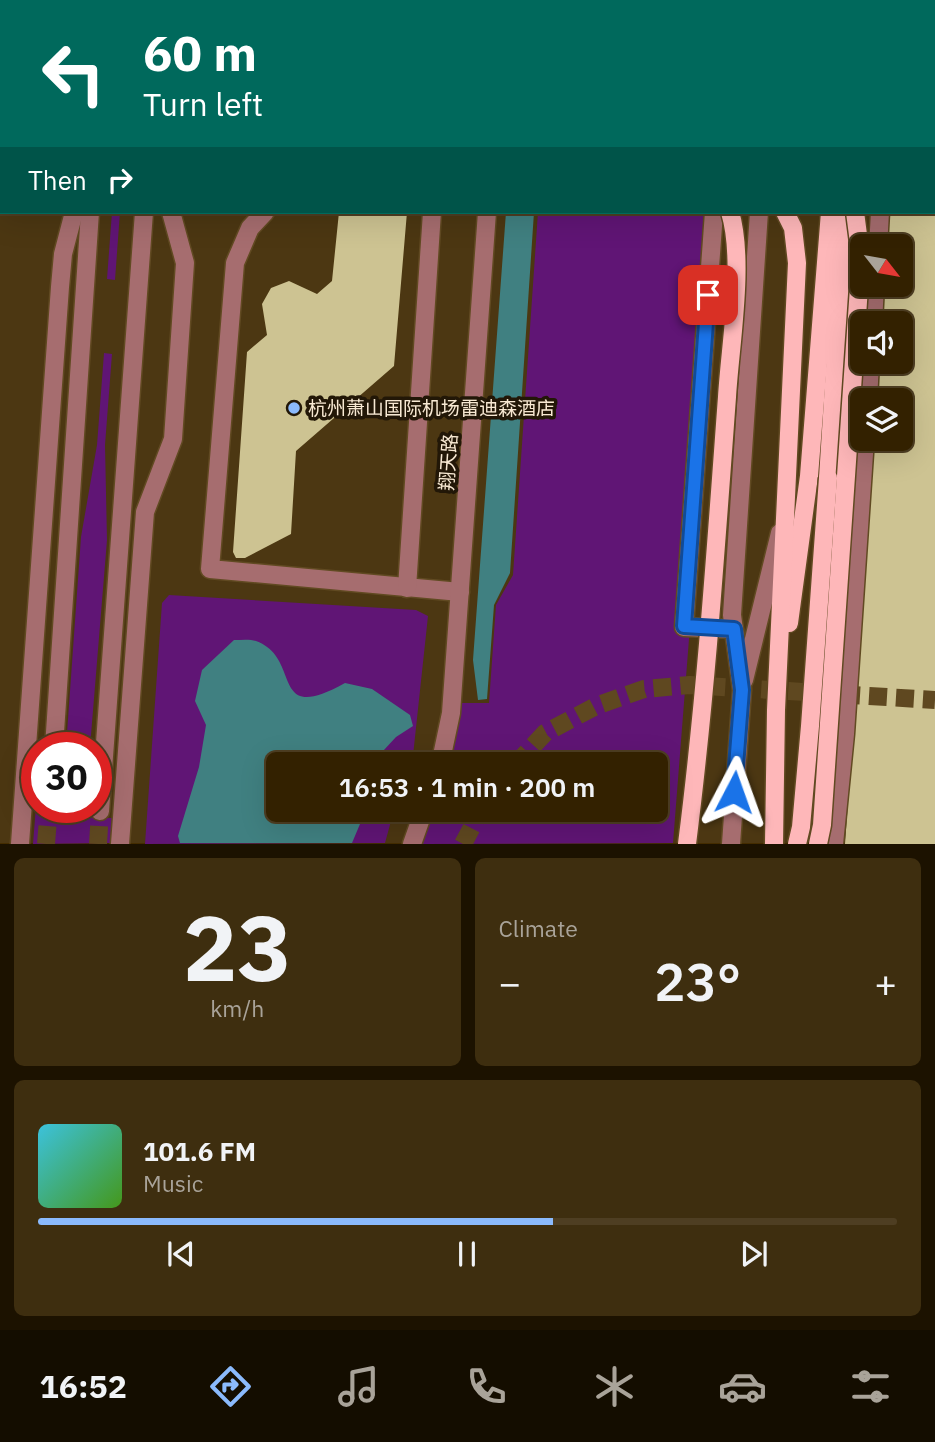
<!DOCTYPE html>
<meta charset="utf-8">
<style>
:root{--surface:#332100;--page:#3e2e0f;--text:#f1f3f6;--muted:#a9a399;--line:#4e3e22;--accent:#8bbafc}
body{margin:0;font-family:"IBM Plex Sans","Noto Sans SC",sans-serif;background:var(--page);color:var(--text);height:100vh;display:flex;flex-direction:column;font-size:26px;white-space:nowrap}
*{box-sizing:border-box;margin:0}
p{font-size:23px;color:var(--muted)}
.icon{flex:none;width:38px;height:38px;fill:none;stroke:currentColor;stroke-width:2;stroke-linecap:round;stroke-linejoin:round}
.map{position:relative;height:844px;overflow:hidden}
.panel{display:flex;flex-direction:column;gap:14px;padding:14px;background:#1c1200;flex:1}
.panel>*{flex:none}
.hud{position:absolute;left:0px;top:0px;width:936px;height:214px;box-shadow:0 7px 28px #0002,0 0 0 2px var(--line);background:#00695c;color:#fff;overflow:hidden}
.needle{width:46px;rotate:121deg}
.buttons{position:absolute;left:850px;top:234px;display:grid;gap:14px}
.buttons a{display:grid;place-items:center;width:63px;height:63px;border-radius:10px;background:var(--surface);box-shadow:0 7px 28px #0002,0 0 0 2px var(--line);font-size:35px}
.speed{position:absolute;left:21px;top:732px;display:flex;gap:14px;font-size:35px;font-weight:700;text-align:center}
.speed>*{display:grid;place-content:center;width:91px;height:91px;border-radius:50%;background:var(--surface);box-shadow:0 7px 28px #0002,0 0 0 2px var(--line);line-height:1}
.speed .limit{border:10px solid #d22;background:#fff;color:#111}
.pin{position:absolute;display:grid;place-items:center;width:60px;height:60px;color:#fff;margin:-30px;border-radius:14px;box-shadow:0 4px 10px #0006}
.me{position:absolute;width:77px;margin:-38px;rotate:4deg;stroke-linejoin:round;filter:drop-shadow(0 0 5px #0008)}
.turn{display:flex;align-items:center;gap:24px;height:147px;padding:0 28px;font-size:32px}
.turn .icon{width:91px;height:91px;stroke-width:2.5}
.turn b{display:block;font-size:49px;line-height:60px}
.then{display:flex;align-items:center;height:66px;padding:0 28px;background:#0003;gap:14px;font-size:26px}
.big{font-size:52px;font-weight:600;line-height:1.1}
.panel .widget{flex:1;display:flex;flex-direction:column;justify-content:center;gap:10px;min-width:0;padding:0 24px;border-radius:10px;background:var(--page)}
.panel .dial{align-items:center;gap:0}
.dial b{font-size:91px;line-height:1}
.song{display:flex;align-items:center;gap:21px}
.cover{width:84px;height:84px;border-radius:10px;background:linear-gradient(135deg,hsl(190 70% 55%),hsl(100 70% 35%))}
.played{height:7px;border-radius:4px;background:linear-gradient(90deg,var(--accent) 60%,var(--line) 60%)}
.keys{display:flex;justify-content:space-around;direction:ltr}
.heat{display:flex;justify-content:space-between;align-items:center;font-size:38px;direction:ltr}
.panel .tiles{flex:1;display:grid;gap:14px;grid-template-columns:1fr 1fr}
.widget:last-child{grid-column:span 2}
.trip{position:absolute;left:266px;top:752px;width:402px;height:70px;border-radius:10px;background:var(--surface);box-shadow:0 7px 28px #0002,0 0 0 2px var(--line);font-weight:600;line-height:70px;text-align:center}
.menu{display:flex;height:112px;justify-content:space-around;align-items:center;background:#140d00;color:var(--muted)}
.menu .icon{width:49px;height:49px}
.menu .on{color:var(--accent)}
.menu b{font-size:32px;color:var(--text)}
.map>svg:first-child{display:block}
.built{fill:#4c3712;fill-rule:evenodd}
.green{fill:#601575}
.water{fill:#408081}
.building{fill:#cdc392}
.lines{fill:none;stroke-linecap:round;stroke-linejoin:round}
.minor-tunnel{stroke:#5f4820;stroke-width:18;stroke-dasharray:18 9;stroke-linecap:butt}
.minor-casing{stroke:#614a22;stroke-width:21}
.major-casing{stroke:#614a22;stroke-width:21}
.minor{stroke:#a66d6f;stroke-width:18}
.major{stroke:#feb7b9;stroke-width:18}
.major-bridge-casing{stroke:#614a22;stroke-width:21;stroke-linecap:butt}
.major-bridge{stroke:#feb7b9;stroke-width:18}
.route-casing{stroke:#114b97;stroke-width:18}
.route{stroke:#1a73e8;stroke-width:12}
.poi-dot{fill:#8bbafc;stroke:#221707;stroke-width:2.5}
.labels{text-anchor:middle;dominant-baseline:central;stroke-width:7;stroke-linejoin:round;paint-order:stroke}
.poi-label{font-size:19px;fill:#f8e9d3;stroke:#221707;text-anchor:start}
.street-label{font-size:19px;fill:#f8e9d3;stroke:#221707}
</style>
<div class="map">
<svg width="935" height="844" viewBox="0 0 935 844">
<rect width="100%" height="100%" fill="#442c00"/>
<path class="built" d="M0 0H935V843H0ZM2 2H934V212H2ZM863 247H901V285H863ZM863 324H901V362H863ZM863 401H901V439H863ZM37 747H96V807H37ZM278 765H656V810H278Z"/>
<g class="green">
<path d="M112 212H120L115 280 107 279Z"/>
<path d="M538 212H714L696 550 673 843 421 844 433 810H656V765H450L461 703H489L496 605 513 575Z"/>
<path d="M104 353 112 354 105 445 107 540 90 747H66L81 537 97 445Z"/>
<path d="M169 595 416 610 428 616 412 765H278V810H394L385 843 145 844 162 603Z"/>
<path d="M36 806 85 807V817L112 818 110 843 33 844Z"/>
</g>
<g class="water">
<path d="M506 212H534L510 573 494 605 487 699 478 700 473 660Z"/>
<path d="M234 640C241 640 250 639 256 641 303 658 268 726 345 683L372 689 410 715 413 726 396 737 370 765H278V810H351L360 824 352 843H180L178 836 199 767 206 725 195 701 202 670Z"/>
</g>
<g class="building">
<path d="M339 212H407L394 366 296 451 291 534 245 558H236L233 552 247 352 267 335 262 304 271 288 289 281 317 294 332 281Z"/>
<path d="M888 212H935V844H845L874 439H901V401H876L879 362H901V324H881L884 285H901V247H886Z"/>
</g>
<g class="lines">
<g class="minor-tunnel">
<path d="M515 765 545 733 596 706 644 689 690 685 935 700"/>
<path d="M46 844 49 807"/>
<path d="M98 844 100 811"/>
<path d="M463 844 481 810"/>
</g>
<g class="minor-casing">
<g id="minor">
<path d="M271 0 274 2"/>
<path d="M112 2V0"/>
<path d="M152 2V0"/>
<path d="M413 2 414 0"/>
<path d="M503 2V0"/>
<path d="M562 2V0"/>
<path d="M813 2V0"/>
<path d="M856 2V0"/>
<path d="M890 2V0"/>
<path d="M0 48H2"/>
<path d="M0 74H2"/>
<path d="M265 212 250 228 235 263 210 569 460 592"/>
<path d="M714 212 684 627 734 629"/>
<path d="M878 247 880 212"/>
<path d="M873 324 875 285"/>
<path d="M868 401 870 362"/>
<path d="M407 588 432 212"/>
<path d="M744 680 780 533"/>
<path d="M54 747 90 212"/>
<path d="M440 765 451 713 487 212"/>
<path d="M100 811 144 212"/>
<path d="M20 844 60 287 63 254 74 212"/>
<path d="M120 844 145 512 173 439 185 263 171 212"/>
<path d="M412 844 424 810"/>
<path d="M731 844 742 690 732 615 759 212"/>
<path d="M834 844 845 734 865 439"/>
</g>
</g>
<g class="major-casing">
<g id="major">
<path d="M210 0 211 2"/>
<path d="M40 2 42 0"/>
<path d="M0 34 2 33"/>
<path d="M0 87H2"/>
<path d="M828 478 845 212"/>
<path d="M789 623 809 476 830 212"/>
<path d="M774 844 776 710 797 263 793 228 785 212"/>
</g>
</g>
<use href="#minor" class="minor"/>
<use href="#major" class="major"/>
<g class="major-bridge-casing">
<g id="major-bridge">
<path d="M687 844C706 695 716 546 727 397 730 345 745 261 730 212"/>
<path d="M797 844 801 827 810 726 828 478"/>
<path d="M818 844 822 825 861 258 855 212"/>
</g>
</g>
<use href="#major-bridge" class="major-bridge"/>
</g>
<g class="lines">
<g class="route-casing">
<path id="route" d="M708 295 684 626 734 629 742 690 734 792"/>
</g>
<use href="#route" class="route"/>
</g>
<circle class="poi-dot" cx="294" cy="408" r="7"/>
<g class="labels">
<g class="poi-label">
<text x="308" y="408">杭州萧山国际机场雷迪森酒店</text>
</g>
<g class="street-label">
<text transform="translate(448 462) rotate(-86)">翔天路</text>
</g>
</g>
</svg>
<div class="buttons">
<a><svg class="needle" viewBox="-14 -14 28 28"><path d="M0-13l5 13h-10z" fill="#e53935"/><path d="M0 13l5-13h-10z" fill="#a9a399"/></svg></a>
<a><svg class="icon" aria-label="sound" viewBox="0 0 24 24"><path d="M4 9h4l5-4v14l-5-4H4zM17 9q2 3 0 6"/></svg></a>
<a><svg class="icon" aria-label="layers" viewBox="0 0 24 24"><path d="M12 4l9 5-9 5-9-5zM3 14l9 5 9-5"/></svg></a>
</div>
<div class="speed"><div class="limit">30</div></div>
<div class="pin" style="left:708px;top:295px;background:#d93025"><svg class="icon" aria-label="arrive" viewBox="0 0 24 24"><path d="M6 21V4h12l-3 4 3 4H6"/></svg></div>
<svg class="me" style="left:734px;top:792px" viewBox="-20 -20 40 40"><path d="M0-17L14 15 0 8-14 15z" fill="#1a73e8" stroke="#fff" stroke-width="4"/></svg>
<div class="trip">16:53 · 1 min · 200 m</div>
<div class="hud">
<div class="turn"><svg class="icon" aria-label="left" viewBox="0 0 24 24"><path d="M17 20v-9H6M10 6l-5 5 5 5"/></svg><div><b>60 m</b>Turn left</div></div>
<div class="then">Then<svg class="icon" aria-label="right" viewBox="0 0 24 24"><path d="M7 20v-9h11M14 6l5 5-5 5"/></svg></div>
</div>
</div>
<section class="panel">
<div class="tiles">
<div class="widget dial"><b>23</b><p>km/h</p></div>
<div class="widget"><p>Climate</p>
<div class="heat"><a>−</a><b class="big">23°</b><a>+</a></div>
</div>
<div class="widget">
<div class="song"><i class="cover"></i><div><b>101.6 FM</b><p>Music</p></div></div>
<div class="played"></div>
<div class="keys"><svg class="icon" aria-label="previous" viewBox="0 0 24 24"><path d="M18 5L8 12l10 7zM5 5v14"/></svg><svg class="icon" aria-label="pause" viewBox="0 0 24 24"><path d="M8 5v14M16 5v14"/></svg><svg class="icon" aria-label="next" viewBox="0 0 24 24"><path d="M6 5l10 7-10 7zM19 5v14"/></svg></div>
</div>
</div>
</section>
<nav class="menu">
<b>16:52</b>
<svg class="icon on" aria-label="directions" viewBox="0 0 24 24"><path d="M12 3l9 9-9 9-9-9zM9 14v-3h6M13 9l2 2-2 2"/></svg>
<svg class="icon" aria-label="music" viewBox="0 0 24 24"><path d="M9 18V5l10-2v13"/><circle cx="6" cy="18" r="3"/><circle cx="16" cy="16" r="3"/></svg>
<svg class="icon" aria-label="phone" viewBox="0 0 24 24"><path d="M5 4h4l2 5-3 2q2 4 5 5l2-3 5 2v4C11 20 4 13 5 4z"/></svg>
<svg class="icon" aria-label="climate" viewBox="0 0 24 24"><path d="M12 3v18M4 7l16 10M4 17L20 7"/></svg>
<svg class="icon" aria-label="car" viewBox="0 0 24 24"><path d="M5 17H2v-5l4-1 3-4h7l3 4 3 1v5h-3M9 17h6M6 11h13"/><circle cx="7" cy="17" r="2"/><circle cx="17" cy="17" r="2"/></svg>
<svg class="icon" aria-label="filters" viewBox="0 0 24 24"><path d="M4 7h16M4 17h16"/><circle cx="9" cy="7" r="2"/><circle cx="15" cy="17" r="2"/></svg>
</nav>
